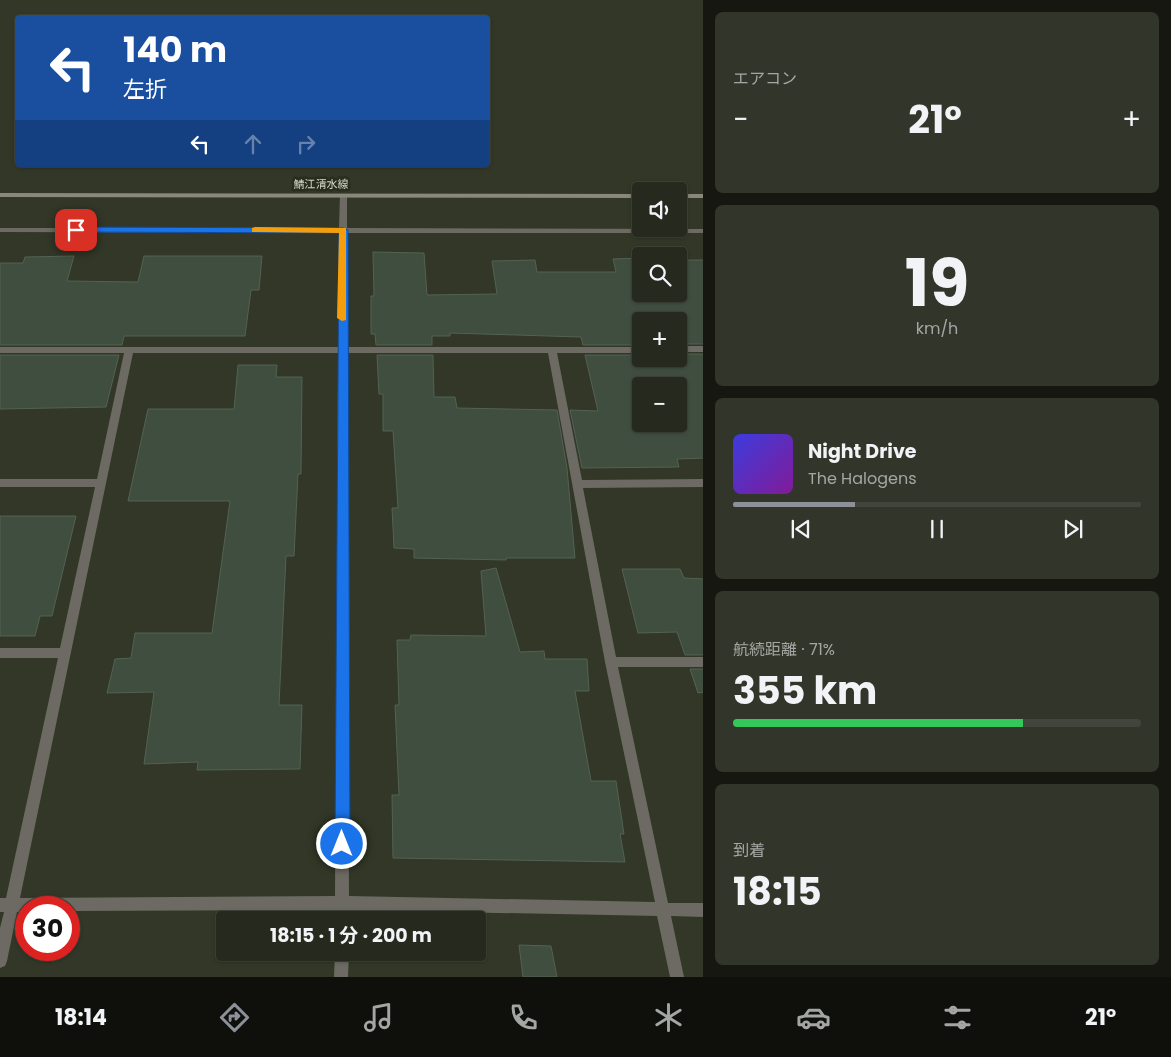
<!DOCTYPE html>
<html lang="ja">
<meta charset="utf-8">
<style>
:root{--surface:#26291d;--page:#32352a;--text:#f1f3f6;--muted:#a4a6a4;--line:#42453b;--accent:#8c9099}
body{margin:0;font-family:Poppins,"Noto Sans JP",sans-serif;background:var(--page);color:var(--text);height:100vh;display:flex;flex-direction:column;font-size:19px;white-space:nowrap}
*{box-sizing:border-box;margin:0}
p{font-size:16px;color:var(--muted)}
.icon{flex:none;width:28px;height:28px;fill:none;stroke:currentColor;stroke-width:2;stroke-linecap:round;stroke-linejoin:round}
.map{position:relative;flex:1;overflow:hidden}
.sheet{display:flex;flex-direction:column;gap:12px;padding:12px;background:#151710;width:468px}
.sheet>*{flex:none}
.banner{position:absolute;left:15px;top:15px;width:475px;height:152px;border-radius:5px;box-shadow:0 1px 4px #0004,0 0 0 1px var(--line);background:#1a4fa0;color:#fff;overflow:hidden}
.buttons{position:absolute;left:632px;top:182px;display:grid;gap:10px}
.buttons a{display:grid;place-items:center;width:55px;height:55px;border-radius:5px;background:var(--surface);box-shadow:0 1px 4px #0004,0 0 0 1px var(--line);font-size:25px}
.speed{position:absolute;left:15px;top:896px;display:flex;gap:10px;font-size:25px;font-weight:700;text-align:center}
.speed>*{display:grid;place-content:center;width:65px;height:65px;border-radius:50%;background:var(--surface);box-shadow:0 1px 4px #0004,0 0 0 1px var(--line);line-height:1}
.speed .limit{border:8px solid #d22;background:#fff;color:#111}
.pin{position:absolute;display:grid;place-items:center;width:42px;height:42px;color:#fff;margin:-21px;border-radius:10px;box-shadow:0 2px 8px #0006}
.me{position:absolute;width:55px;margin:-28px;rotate:0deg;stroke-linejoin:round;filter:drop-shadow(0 0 4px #0008)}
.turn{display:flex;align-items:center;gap:18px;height:105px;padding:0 25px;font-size:22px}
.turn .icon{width:65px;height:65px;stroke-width:2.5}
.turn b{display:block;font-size:35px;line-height:42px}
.lanes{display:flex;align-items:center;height:48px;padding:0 25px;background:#0003;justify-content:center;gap:25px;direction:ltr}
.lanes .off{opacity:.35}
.big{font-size:38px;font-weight:700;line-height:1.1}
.sheet .card{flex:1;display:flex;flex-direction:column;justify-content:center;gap:8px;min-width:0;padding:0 18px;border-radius:8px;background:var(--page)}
.sheet .dial{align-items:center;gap:0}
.dial b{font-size:65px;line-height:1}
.song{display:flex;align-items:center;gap:15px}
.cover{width:60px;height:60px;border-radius:8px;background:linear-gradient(135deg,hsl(240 70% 55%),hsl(290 70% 35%))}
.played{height:5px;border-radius:2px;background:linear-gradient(90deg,var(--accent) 30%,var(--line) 30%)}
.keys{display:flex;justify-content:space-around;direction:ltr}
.heat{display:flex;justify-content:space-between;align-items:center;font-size:28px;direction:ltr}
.charge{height:8px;border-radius:4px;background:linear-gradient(90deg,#34c759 71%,var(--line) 0)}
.trip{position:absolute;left:216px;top:911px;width:270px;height:50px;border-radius:5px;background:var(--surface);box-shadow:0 1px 4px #0004,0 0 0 1px var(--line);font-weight:700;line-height:50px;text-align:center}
.tabs{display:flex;height:80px;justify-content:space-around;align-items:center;background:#0f100c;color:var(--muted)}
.tabs .icon{width:35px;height:35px}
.tabs .on{color:var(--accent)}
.tabs b{font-size:22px;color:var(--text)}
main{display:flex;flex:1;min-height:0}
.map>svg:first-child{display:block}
.building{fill:#404e40;stroke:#536253;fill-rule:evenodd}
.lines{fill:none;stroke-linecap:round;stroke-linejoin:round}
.street{fill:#6c6a62;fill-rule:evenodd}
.secondary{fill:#8a887a;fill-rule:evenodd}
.route{fill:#1a73e8;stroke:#114b97}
.slow{fill:#f59e0b}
.labels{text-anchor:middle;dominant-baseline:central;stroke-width:5;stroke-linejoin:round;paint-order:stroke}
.far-street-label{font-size:11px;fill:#d2d5cb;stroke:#282d1d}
</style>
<main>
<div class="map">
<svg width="704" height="977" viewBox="0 0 704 977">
<rect width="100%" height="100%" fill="#323727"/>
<g class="building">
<path d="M373 252 424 253 427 295 497 294 492 261 535 260 537 272H616L613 259 641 258V294H679V260H704V344H679V321H641V345H583L581 337 450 333V336H432V345H376L375 334H371V296H374Z"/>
<path d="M74 256 67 281 138 282 144 256H262L259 290H251L245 336H124L122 345H0V263H23L25 257Z"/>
<path d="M679 354H704V458L677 459 679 467 582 468 570 410 598 411 585 355H641V359H679ZM641 386H679V424H641Z"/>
<path d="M0 355H119L106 407 0 409Z"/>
<path d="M377 355H433L434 397H455L457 408 557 410 567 468 575 558H506V560L414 558V549L394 548 392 508H398L393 431H383V394H379Z"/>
<path d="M238 365H277L276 377H302L301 474H298L294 556H286L279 705H302L300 769 197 770 198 762 144 764 154 692 107 693 115 659 131 658 135 633H212L230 501H128L148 409H234Z"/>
<path d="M0 516H76L52 616H40L35 636H0Z"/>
<path d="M496 568 520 652 544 651 545 659H587L589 691H575L591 781H616L624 834H620L625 862 393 858 392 795H399L395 705H399L397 640H410L411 635 486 636 481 571Z"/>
<path d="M622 569H680L684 578 704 579V655H685L677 632 638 633Z"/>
<path d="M690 669H704V692L698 693Z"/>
<path d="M519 945 551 946 557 977H523Z"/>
</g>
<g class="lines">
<g class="street">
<path d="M340 194H346L347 196V228L704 229V233H347V347H641V353H557L582 480 704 479V487L583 488 616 657H704V667H618L668 903H704V917L671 916 684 977H670L657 916 349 910V920H335V910L69 911V908H26V912H17L7 961 5 966 0 968V928L4 912H0V898H6L58 658H0V648H60L95 487H0V479H97L124 353H0V347H338L339 233 0 232V228H339ZM133 353H338L335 896 20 898ZM347 353H548L605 662 655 902 349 896Z"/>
<rect x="679" y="346" width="25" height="6"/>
<path d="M335 952H349L348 977H334Z"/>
</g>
<g class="secondary">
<path d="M0 193 641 194V198L0 197Z"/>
<rect x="679" y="194" width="25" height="4"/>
</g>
</g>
<path class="route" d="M76 227 343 228 348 230 350 844 348 849 342 851 337 849 335 844 339 233 73 232V228Z"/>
<path class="slow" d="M255 227 346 228V320L342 321 337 318 339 233 252 232V228Z"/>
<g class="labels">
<g class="far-street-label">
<text x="321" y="184">鯖江清水線</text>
</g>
</g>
</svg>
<div class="buttons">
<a><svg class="icon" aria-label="sound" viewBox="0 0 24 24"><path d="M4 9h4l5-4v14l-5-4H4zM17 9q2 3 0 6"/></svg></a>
<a><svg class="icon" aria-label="search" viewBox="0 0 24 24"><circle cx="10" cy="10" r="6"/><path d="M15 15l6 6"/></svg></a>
<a>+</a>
<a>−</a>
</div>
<div class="speed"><div class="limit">30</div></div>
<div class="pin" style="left:76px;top:230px;background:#d93025"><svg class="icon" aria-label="arrive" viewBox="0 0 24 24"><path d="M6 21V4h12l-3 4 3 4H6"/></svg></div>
<svg class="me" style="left:342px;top:844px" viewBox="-20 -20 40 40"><circle r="17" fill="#1a73e8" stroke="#fff" stroke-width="3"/><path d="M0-11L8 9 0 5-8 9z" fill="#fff"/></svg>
<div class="trip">18:15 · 1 分 · 200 m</div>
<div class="banner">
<div class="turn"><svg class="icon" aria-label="left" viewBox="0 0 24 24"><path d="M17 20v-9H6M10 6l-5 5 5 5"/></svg><div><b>140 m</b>左折</div></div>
<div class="lanes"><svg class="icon" aria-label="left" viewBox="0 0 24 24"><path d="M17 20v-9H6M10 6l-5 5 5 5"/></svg><svg class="icon off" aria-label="ahead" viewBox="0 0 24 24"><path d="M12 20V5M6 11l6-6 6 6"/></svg><svg class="icon off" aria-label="right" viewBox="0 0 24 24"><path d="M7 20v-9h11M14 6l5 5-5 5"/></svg></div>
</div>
</div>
<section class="sheet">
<div class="card"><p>エアコン</p>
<div class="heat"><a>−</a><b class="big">21°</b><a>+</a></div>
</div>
<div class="card dial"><b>19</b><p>km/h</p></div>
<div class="card">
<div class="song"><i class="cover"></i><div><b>Night Drive</b><p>The Halogens</p></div></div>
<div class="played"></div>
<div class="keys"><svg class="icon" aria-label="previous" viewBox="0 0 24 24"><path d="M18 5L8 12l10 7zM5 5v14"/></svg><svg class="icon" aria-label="pause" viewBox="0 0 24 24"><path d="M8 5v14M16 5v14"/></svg><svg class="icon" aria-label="next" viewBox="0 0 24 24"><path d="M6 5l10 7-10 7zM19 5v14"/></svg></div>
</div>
<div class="card"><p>航続距離 · 71%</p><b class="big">355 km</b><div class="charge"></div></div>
<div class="card"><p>到着</p><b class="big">18:15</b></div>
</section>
</main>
<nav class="tabs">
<b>18:14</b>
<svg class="icon on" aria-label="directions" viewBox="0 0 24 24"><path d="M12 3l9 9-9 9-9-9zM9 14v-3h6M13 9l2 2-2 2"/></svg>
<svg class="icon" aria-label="music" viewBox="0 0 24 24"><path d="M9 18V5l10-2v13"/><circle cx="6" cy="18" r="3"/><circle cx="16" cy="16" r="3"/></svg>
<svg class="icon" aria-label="phone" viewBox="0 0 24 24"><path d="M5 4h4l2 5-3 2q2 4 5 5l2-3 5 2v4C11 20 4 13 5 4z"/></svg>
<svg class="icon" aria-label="climate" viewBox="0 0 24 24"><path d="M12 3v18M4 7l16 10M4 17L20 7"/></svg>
<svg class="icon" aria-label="car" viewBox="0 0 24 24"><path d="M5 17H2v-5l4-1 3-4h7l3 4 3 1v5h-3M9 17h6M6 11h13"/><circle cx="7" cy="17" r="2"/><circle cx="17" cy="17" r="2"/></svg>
<svg class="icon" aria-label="filters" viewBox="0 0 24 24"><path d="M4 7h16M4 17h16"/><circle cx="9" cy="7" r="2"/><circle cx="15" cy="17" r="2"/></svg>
<b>21°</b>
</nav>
